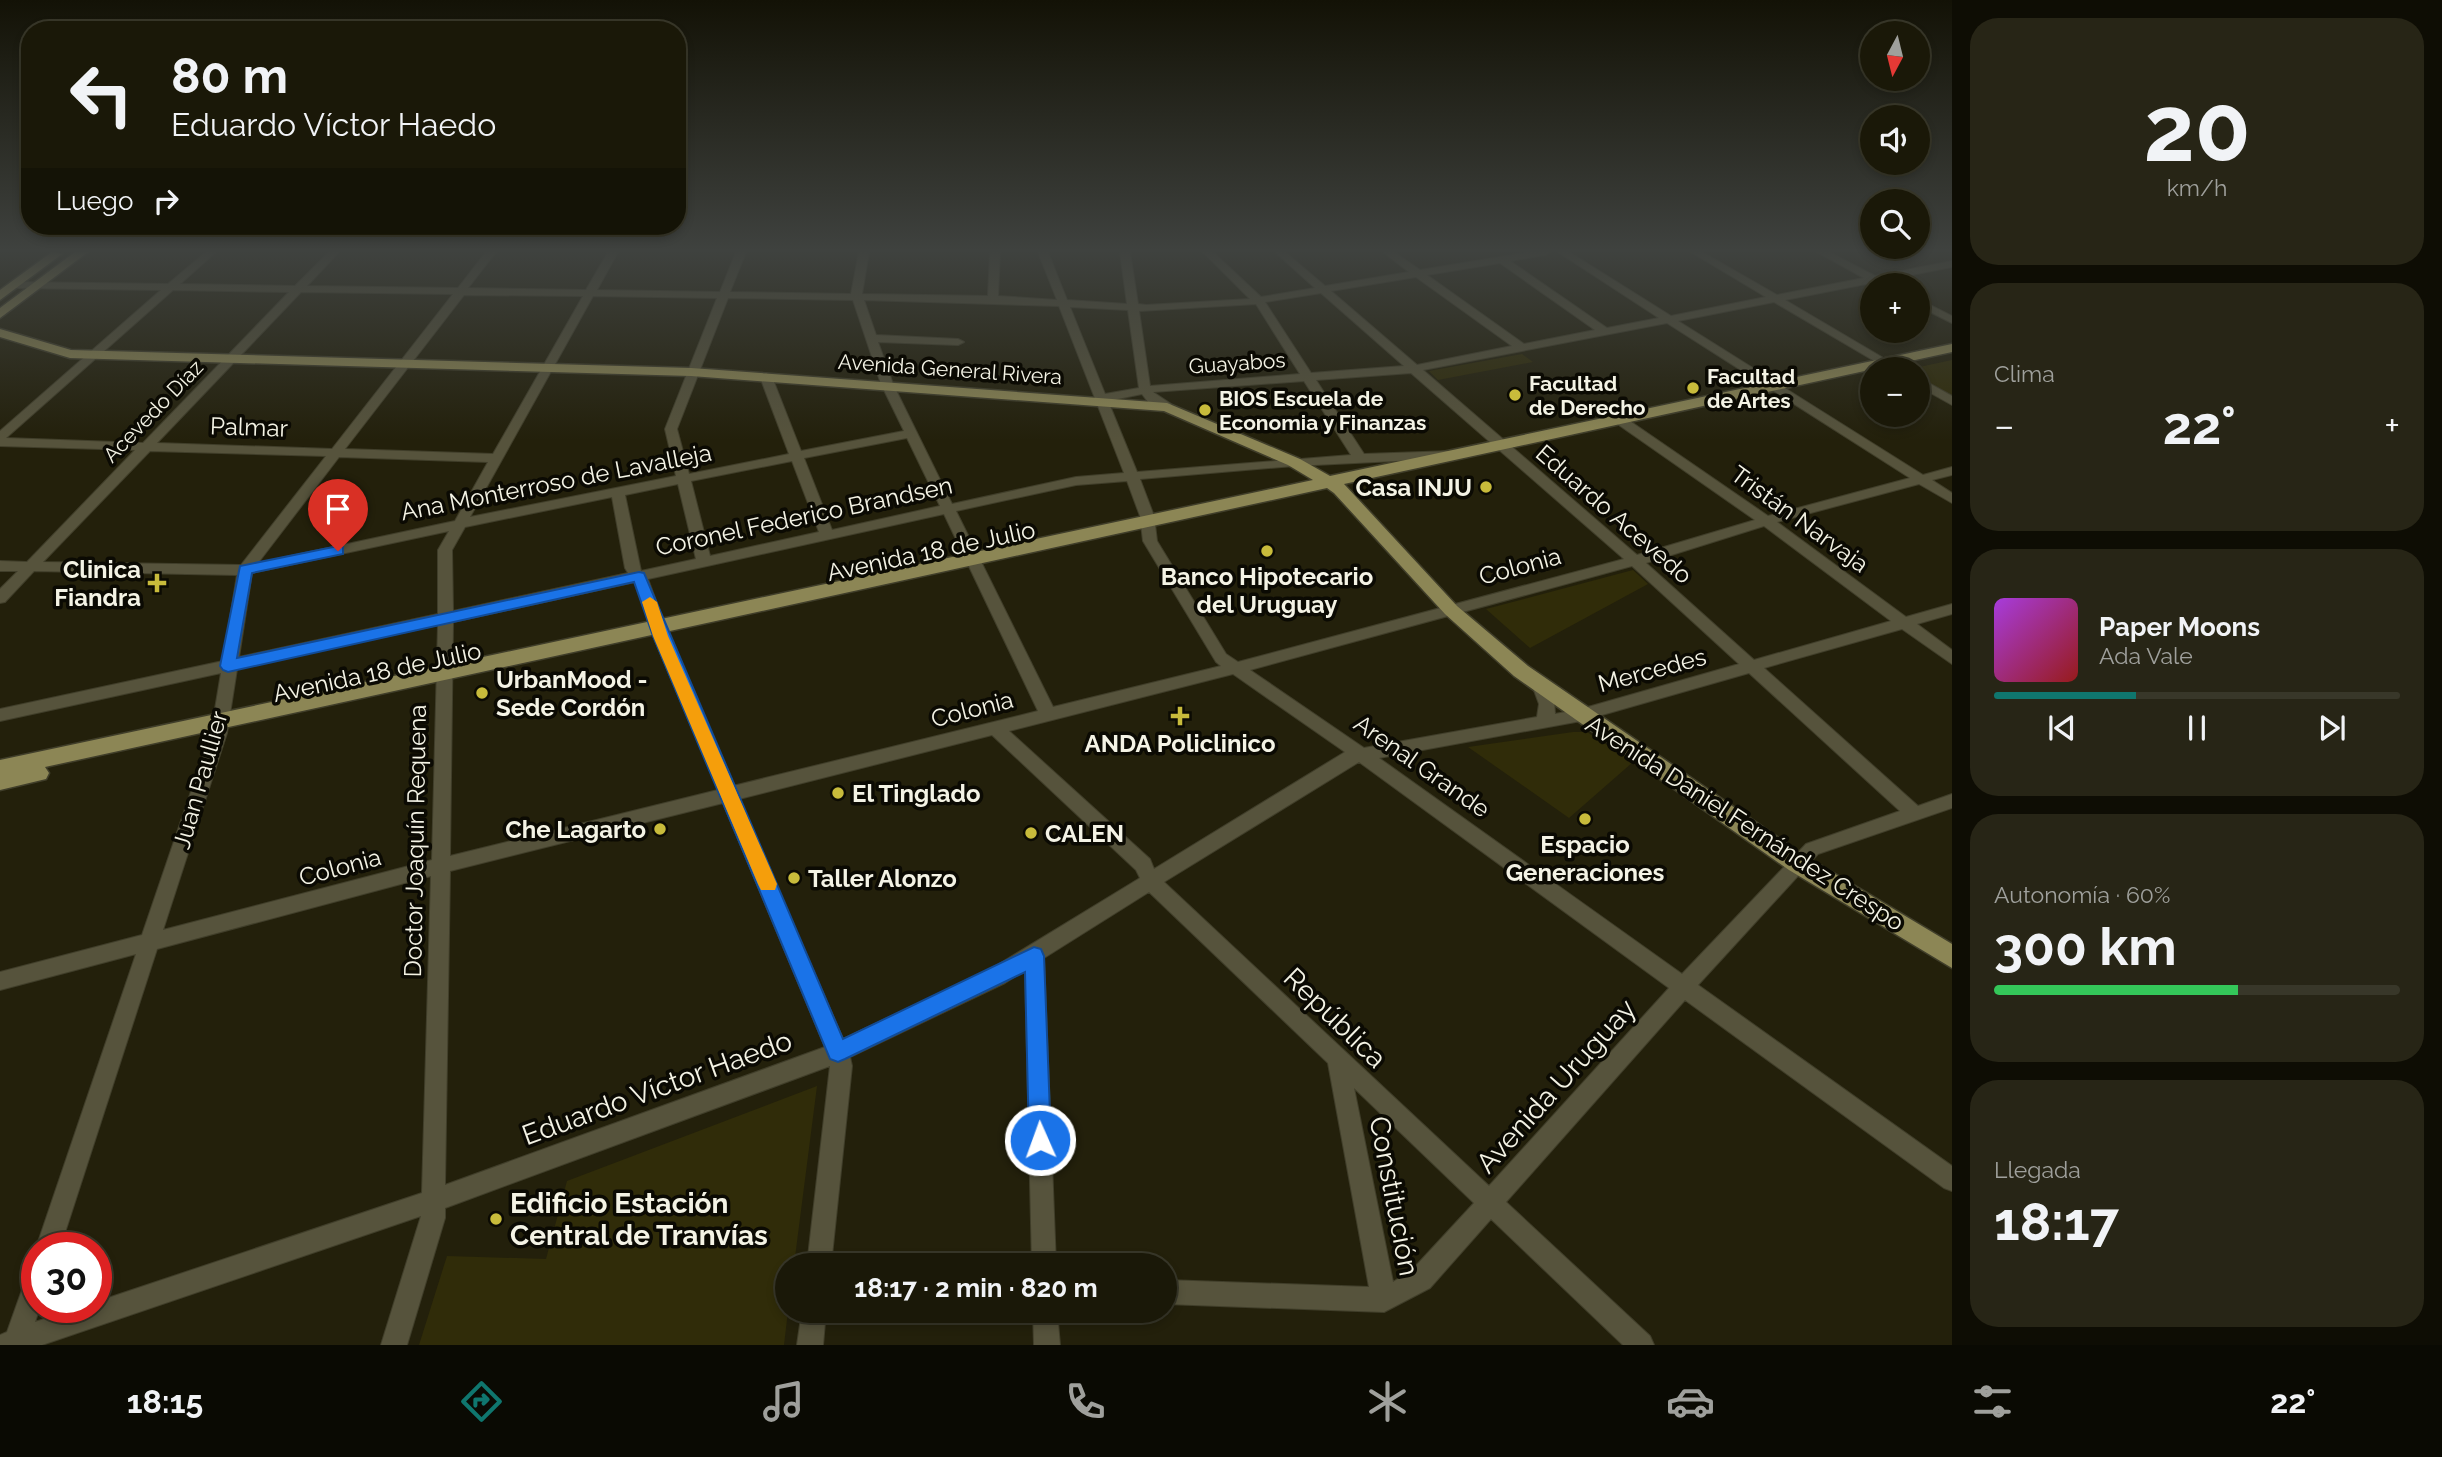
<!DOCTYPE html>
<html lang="es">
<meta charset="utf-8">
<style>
:root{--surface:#1a1808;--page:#272516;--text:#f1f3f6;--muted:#9fa09c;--line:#383729;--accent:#0f766e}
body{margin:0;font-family:Raleway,sans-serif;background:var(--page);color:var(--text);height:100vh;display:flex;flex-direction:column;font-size:26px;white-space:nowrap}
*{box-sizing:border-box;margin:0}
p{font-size:23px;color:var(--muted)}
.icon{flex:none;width:38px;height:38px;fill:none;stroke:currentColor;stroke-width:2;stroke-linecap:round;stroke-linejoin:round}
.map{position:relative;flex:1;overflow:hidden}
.drawer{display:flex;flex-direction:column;gap:18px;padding:18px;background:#0e0d04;width:490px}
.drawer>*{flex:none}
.hud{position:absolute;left:21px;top:21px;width:665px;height:214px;border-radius:28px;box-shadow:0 4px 10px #0003,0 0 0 2px var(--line);background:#1a1808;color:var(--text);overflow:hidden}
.needle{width:46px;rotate:187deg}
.buttons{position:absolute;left:1860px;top:21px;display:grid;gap:14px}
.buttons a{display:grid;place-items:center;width:70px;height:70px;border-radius:50%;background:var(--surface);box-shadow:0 4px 10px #0003,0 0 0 2px var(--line);font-size:35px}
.speed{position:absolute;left:21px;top:1232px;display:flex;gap:14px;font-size:35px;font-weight:700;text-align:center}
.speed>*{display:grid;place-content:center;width:91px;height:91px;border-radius:50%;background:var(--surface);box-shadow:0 4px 10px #0003,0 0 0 2px var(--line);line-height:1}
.speed .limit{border:10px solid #d22;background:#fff;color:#111}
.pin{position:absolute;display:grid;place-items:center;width:60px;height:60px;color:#fff;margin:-72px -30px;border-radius:50% 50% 50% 0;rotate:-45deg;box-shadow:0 0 7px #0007}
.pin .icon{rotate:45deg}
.me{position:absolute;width:77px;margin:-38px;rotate:358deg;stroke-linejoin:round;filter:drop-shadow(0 0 5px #0008)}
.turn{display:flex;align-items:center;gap:24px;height:147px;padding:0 35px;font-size:32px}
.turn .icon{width:91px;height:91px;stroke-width:2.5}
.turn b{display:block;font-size:49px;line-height:60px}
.then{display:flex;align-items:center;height:66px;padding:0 35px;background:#0003;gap:14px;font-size:26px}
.big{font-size:52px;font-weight:700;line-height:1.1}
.drawer .card{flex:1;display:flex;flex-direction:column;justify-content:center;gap:10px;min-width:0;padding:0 24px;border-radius:28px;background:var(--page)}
.drawer .dial{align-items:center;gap:0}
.dial b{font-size:91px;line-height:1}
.song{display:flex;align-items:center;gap:21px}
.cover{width:84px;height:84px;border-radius:10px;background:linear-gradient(135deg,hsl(280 70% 55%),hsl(0 70% 35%))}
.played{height:7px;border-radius:4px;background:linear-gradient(90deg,var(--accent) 35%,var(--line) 35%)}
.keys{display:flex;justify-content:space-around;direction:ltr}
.heat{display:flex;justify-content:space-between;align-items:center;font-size:38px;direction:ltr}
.charge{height:10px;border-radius:5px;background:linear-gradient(90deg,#34c759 60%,var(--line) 0)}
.trip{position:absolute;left:775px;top:1253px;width:402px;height:70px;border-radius:35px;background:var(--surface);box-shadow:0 4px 10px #0003,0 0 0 2px var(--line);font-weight:700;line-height:70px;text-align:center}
.dock{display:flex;height:112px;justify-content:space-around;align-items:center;background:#0a0a03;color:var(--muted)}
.dock .icon{width:49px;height:49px}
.dock .on{color:var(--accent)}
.dock b{font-size:32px;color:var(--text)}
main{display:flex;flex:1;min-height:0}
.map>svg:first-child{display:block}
.green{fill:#302c09}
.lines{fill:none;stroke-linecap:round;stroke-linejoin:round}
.minor-casing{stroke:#403e2a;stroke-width:2}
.major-casing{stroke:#403e2a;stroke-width:3}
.minor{fill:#56533c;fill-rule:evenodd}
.major{fill:#8c8655;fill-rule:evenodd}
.route{fill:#1a73e8;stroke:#114b97;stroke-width:2}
.slow{fill:#f59e0b}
.poi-dot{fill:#c8bb3b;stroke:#0b0a03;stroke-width:2.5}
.labels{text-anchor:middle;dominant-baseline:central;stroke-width:7;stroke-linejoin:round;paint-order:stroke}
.far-street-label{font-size:21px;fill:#f4f3e5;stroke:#0b0a03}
.far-poi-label{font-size:21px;font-weight:bold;fill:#f4f3e5;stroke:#0b0a03;text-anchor:start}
.street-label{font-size:24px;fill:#f4f3e5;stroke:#0b0a03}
.poi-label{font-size:24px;font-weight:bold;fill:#f4f3e5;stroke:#0b0a03;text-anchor:start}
.near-street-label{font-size:28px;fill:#f4f3e5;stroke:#0b0a03}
.near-poi-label{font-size:28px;font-weight:bold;fill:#f4f3e5;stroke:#0b0a03;text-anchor:start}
</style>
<main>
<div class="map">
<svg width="1952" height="1345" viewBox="0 0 1952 1345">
<rect width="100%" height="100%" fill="#23200b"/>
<g class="green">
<path d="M1522 354 1533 362 1438 380 1429 371Z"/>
<path d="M1952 360V398L1918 378V369H1910Z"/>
<path d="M1633 570 1648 584 1530 648 1486 609Z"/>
<path d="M1573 732H1587L1633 762 1569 818 1468 747Z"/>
<path d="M817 1086 794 1265H788V1311L784 1345H419L447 1256 546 1259 567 1181Z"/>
</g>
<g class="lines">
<g class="minor-casing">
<g id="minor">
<path d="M206 252H216L180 284 295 286 329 252H339L307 286 458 288 486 252H496L468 288 586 290 608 252H618L597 290 720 292 736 252H746L730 292 851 294 859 252H869L862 294 988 296 990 252H1000L998 296 1057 300 1038 252H1048L1067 300 1127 304 1120 252H1130L1138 304 1146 305 1250 299 1203 252H1213L1261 297 1315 288 1275 252H1285L1325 286 1409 272 1383 252H1394L1420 270 1530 252H1550L1545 255 1510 261 1607 328 1659 318 1558 252H1569L1671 316 1766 297 1691 252H1702L1777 295 1864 278 1817 252H1829L1875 276 1952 261V267L1785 300 1902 369H1888L1774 302 1678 321 1923 475 1952 467V475L1932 480 1952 493V503L1919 484 1777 522 1906 617 1952 604V614L1917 624 1952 650V664L1902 629 1764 668 1918 806 1952 794V808L1818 854 1698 985 1952 1166V1191L1944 1188 1685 1000 1506 1202 1650 1336 1654 1345H1623L1491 1219 1430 1288 1384 1312 1166 1304V1280L1369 1287 1328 1063 1149 892 1044 958 1056 1265H1032L1025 970 1005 983 850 1057 852 1066 831 1265H807L830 1066 445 1208V1218L407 1345H381L421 1216 42 1345H0V1335L7 1332 28 1273 37 1270V1307H40L35 1322 81 1307H96V1302L422 1193 431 876 157 949 60 1248H36L136 954 0 990V972L142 935 211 733 221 673 0 721V709L223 661 237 575 34 571 5 602 0 603V589L18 571H0V561L27 562 135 450 0 446V431L161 290 16 288 11 285 16 282 168 284ZM1500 263 1595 330 1524 344 1427 275ZM1416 277 1512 346 1417 365 1331 291ZM173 290 289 292 143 443 6 438ZM301 292 453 294 332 449 157 443ZM1321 293 1404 366 1311 373 1265 302ZM464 295 583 296 493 454 345 449ZM593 296 717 298 665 429 676 476 470 517ZM728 298 853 300 881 384 904 431 801 451 772 377 766 373 760 377 789 454 689 474 677 429ZM864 300 1059 306 1124 473 1076 477 952 504 893 384 878 342 958 345 964 342 958 339 876 335ZM1256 304 1300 374 1150 386 1139 311ZM1070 307 1128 310 1139 388 1105 394ZM1667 323 1910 478 1768 516 1624 417H1616V423L1755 520 1637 555 1423 370ZM1411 373 1624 559 1238 662 1226 654 1157 541 1154 516 1140 479 1294 466 1457 458 1458 455 1452 451 1364 454 1316 380ZM1304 381 1351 455 1137 472 1108 401 1142 394 1148 402 1167 411 1173 407 1171 404 1153 392ZM907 438 940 506 832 530 804 458ZM150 451 326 456 241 565 43 562ZM339 457 488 462 455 521 258 563ZM792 461 819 532 710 556 691 481ZM1127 481 1140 516 1143 541 1216 662 1221 666 1053 707 956 511 1076 485ZM678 484 696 559 641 571 625 495ZM612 497 625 568 628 573 453 611 452 550 465 527ZM944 514 1038 711 733 786 669 636 648 579ZM1764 526 1891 621 1754 660 1646 563ZM449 531 438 550V614L239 657 252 573ZM1632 566 1739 664 1581 709 1555 714 1554 699 1546 681 1540 679 1532 685 1539 704 1537 717 1364 748 1250 670ZM635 582 653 636 718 790 450 856 453 622ZM438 625 432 860 163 930 227 733 237 669ZM1749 673 1900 811 1806 844 1682 974 1379 758 1581 721ZM1233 674 1345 752 1154 869 1150 859 1009 731ZM992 735 1136 870 1140 878 991 969 843 1039 739 799ZM1359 762 1669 988 1489 1186 1164 882ZM723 803 825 1047 445 1185 450 871ZM1354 1088 1474 1203 1412 1270 1393 1282Z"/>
<path d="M1918 299 1952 316V323L1918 306Z"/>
<path d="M1918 377 1952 396V405L1918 386Z"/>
<path d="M802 1311H826L823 1345H797Z"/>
<path d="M1033 1311H1057L1060 1345H1034Z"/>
</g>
</g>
<g class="major-casing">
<g id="major">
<path d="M52 252 62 254 0 300V290Z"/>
<path d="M75 252H88L0 318V308Z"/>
<path d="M0 329 71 350 691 368 1167 403 1300 459 1330 476 1952 344V352L1344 484 1457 606 1528 666 1805 856 1952 944V968L1789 870 1514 676 1445 614 1334 493 1327 488 45 767 49 773 46 779 0 790V760L1313 480 1288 465 1164 411 691 376 70 358 0 337Z"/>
</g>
</g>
<use href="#minor" class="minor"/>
<use href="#major" class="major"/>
</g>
<linearGradient id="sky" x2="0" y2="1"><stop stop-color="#131206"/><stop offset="0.57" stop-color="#3f423f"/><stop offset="1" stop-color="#3f423f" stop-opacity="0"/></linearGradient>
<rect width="1952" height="440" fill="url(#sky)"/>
<path class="route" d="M338 546 343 547V554L252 573 237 658 639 572 644 573 843 1039 1034 947 1041 949 1044 956 1051 1140 1048 1148 1040 1152 1032 1148 1029 1140 1025 972 845 1059 838 1062 830 1059 653 636 634 582 228 672 223 670 220 666 240 566Z"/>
<path class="slow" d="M650 597 657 602 668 636 777 884 775 890H761L758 884 653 636 642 602Z"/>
<g class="poi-dot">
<circle cx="1693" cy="388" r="7"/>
<circle cx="1515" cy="395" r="7"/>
<circle cx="1205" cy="410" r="7"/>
<circle cx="1486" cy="487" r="7"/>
<circle cx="1267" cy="551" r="7"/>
<path d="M153.5 572.5h7v7h7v7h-7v7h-7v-7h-7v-7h7z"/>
<circle cx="482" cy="693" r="7"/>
<path d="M1176.5 705.5h7v7h7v7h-7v7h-7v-7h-7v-7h7z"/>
<circle cx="838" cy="793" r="7"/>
<circle cx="1585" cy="819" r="7"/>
<circle cx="660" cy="829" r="7"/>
<circle cx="1031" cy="833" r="7"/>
<circle cx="794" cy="878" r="7"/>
<circle cx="496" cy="1219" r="7"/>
</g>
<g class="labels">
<g class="far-street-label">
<text transform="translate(1237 363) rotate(-4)">Guayabos</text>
<text transform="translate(950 369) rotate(4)">Avenida General Rivera</text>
<text transform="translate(153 411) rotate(-46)">Acevedo Díaz</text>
</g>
<g class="far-poi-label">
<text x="1707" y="376">Facultad<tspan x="1707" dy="24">de Artes</tspan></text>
<text x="1529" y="383">Facultad<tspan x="1529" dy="24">de Derecho</tspan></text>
<text x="1219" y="398">BIOS Escuela de<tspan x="1219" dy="24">Economia y Finanzas</tspan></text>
</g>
<g class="street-label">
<text transform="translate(249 427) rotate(2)">Palmar</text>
<text transform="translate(556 482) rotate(-11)">Ana Monterroso de Lavalleja</text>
<text transform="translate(1614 514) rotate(41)">Eduardo Acevedo</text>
<text transform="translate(804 516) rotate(-12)">Coronel Federico Brandsen</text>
<text transform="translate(1800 519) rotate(36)">Tristán Narvaja</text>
<text transform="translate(931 551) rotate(-12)">Avenida 18 de Julio</text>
<text transform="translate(1520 566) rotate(-15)">Colonia</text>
<text transform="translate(1652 670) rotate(-15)">Mercedes</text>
<text transform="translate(377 672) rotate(-12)">Avenida 18 de Julio</text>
<text transform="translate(972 709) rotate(-14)">Colonia</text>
<text transform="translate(1422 766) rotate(35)">Arenal Grande</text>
<text transform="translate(200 780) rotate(-74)">Juan Paullier</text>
<text transform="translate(1745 823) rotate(33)">Avenida Daniel Fernández Crespo</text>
<text transform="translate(415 841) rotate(-89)">Doctor Joaquín Requena</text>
<text transform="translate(340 867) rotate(-15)">Colonia</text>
</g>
<g class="poi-label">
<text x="1472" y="487" text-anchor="end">Casa INJU</text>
<text x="141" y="569" text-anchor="end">Clinica<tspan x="141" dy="28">Fiandra</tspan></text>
<text x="1267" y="576" text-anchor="middle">Banco Hipotecario<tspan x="1267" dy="28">del Uruguay</tspan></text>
<text x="496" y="679">UrbanMood -<tspan x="496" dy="28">Sede Cordón</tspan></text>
<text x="1180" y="743" text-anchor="middle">ANDA Policlinico</text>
<text x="852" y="793">El Tinglado</text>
<text x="646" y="829" text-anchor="end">Che Lagarto</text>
<text x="1045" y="833">CALEN</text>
<text x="1585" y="844" text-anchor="middle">Espacio<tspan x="1585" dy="28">Generaciones</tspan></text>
<text x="808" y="878">Taller Alonzo</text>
</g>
<g class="near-street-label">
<text transform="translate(1335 1018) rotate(44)">República</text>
<text transform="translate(1556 1086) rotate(-48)">Avenida Uruguay</text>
<text transform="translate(657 1088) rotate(-20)">Eduardo Víctor Haedo</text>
<text transform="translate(1394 1196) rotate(79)">Constitución</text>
</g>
<g class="near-poi-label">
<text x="510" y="1203">Edificio Estación<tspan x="510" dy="32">Central de Tranvías</tspan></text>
</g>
</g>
</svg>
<div class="buttons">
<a><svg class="needle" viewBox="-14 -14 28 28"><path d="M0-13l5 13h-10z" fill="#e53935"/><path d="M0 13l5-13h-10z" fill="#9fa09c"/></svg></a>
<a><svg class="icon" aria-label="sound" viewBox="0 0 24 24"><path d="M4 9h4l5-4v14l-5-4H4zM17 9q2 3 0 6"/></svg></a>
<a><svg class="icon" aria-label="search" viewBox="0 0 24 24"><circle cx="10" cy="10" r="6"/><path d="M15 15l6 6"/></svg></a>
<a>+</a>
<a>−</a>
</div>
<div class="speed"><div class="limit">30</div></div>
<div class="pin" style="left:338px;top:551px;background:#d93025"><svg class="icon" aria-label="arrive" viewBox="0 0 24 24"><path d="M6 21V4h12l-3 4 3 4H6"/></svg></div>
<svg class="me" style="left:1040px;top:1140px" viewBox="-20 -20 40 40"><circle r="17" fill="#1a73e8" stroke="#fff" stroke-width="3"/><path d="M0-11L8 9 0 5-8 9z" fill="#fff"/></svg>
<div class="trip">18:17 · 2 min · 820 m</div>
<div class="hud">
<div class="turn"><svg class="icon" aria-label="left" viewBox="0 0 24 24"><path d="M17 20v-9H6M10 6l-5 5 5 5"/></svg><div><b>80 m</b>Eduardo Víctor Haedo</div></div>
<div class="then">Luego<svg class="icon" aria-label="right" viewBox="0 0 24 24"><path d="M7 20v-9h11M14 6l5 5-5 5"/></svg></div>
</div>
</div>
<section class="drawer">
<div class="card dial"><b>20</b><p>km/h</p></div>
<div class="card"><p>Clima</p>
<div class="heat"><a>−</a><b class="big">22°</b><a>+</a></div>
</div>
<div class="card">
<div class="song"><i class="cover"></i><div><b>Paper Moons</b><p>Ada Vale</p></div></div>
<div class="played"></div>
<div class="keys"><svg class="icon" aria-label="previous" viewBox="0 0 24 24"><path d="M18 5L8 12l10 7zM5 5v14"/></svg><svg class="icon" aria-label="pause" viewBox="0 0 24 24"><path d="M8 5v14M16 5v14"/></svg><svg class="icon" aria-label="next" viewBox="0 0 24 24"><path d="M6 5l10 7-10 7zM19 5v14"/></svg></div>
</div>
<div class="card"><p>Autonomía · 60%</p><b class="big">300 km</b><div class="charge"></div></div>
<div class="card"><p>Llegada</p><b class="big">18:17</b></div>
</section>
</main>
<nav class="dock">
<b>18:15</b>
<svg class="icon on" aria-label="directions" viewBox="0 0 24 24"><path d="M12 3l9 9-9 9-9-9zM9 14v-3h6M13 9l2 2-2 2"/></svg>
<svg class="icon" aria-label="music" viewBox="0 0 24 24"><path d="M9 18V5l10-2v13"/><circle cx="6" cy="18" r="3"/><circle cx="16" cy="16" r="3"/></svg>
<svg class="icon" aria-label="phone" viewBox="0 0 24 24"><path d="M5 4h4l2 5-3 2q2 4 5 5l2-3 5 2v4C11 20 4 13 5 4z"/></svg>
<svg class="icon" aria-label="climate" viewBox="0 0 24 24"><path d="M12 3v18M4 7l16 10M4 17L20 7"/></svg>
<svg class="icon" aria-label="car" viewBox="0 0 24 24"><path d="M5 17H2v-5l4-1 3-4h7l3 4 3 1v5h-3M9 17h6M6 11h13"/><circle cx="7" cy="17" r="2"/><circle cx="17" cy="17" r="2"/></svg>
<svg class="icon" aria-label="filters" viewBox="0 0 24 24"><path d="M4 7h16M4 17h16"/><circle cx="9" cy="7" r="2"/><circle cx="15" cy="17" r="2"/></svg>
<b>22°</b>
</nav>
